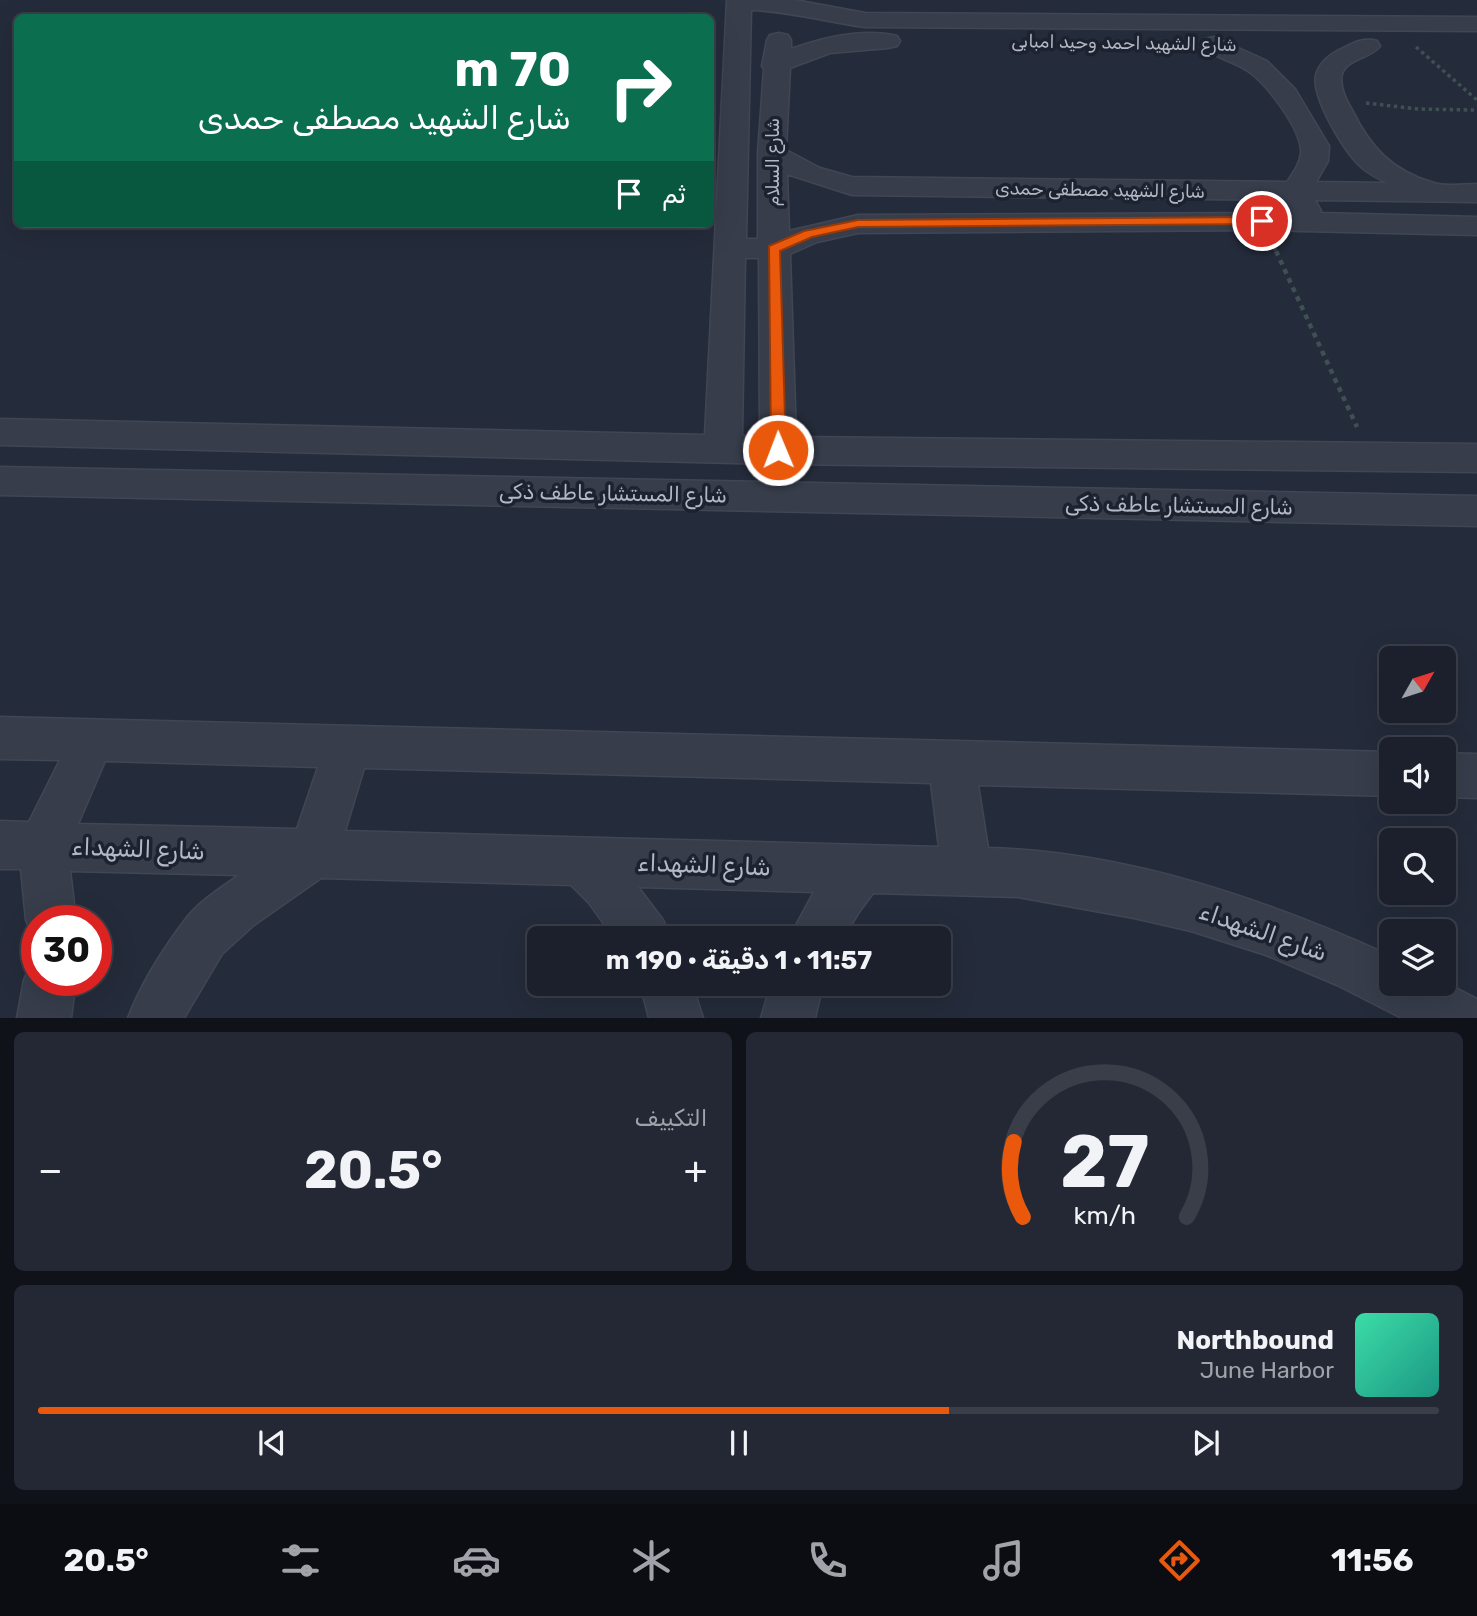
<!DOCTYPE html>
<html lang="ar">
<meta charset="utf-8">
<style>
:root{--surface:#1b202c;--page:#242834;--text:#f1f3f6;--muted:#a0a3a9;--line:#393e48;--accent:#ea580c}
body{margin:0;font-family:Rubik,"Noto Sans Arabic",sans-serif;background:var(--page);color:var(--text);direction:rtl;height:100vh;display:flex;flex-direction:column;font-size:26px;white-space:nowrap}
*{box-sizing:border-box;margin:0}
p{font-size:23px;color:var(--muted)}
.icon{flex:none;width:38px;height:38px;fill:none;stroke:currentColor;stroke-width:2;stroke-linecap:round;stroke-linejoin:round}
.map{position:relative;height:1018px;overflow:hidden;direction:ltr}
.panel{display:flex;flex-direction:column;gap:14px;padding:14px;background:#0f1218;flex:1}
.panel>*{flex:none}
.banner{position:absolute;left:14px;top:14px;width:700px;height:214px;border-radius:10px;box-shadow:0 7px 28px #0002,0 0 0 2px var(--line);direction:rtl;background:#0b6e4f;color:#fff;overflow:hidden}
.needle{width:46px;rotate:51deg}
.fabs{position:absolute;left:1379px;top:646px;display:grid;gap:14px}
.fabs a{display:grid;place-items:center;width:77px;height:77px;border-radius:10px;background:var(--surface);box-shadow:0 7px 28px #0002,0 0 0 2px var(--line);font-size:35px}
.speed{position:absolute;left:21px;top:905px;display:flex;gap:14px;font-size:35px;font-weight:700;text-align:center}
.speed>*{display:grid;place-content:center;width:91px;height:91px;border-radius:50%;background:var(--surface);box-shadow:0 7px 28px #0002,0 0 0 2px var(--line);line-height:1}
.speed .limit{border:10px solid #d22;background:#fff;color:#111}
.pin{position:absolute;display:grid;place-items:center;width:60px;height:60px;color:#fff;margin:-30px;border:4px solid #fff;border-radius:50%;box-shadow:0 2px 7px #0007}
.me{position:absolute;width:77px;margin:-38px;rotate:359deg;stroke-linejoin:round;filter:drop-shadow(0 0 5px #0008)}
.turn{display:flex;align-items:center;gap:24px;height:147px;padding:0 28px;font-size:32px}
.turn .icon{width:91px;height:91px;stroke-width:2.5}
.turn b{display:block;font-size:49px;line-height:60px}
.then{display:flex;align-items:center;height:66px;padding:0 28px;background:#0003;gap:14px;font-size:26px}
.big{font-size:52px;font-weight:700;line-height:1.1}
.panel .widget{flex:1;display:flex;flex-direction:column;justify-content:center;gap:10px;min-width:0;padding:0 24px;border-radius:10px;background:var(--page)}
.panel .dial{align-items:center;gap:0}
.dial svg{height:182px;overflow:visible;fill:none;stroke:var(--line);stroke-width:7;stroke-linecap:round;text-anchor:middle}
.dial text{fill:var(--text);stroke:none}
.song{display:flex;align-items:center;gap:21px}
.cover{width:84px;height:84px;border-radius:10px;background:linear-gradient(135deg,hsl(160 70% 55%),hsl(170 70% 35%))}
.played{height:7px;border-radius:4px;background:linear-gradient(90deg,var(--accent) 65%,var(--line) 65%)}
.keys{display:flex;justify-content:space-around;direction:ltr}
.heat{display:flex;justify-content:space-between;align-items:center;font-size:38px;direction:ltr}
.panel .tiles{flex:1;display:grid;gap:14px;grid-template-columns:1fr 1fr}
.widget:last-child{grid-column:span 2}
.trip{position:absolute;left:527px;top:926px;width:424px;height:70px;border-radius:10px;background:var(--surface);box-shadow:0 7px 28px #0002,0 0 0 2px var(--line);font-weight:700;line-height:70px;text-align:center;direction:rtl}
.menu{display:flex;height:112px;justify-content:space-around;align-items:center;background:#0b0d12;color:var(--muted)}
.menu .icon{width:49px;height:49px}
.menu .selected{color:var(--accent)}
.menu b{font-size:32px;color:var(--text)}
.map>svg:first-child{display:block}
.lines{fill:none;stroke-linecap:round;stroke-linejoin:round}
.minor-casing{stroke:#404654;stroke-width:3}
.path-far1{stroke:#3e5054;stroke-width:3.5;stroke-dasharray:3.5 3.5;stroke-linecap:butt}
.path{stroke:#3e5054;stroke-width:4.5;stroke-dasharray:5 5;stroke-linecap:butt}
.minor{fill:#373d4b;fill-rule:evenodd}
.route{fill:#ea580c;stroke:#983908;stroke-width:2}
.labels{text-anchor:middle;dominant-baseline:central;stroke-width:7;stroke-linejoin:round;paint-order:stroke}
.far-street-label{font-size:18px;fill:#b3b8c6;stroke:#1c2230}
.street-label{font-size:21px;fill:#b3b8c6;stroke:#1c2230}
.near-street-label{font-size:24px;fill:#b3b8c6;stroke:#1c2230}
</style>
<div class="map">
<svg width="1477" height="1018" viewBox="0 0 1477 1018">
<rect width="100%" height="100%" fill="#242b3a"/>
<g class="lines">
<g class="minor-casing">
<g id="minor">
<path d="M727 0H795L865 13 1477 17V31L865 27C827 22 789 11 751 10L746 239H758V153L764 69 762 66 767 40 770 35 779 33 788 35 791 40V49C822 38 864 28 897 36L900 41 897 46 888 48 830 53 790 68 786 150 820 168 852 177 1287 182C1293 173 1300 164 1301 153 1302 130 1267 84 1248 71 1235 62 1211 57 1202 44L1205 39 1214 37 1267 61 1295 89 1329 146 1328 161 1316 182 1387 183C1377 178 1367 173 1360 166 1344 151 1311 97 1316 75 1319 63 1330 54 1341 49 1353 43 1364 37 1377 41L1380 46C1372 58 1347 58 1342 74 1339 86 1346 100 1352 110 1370 147 1392 171 1434 183 1446 187 1464 184 1477 184V202L1315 200 1321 211 1319 213 1477 217V235L1262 230 858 233 817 242 790 254 796 437 1477 444V472L778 464 0 445V419L705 435ZM787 174 852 195 1285 200 1292 213 858 215 789 231ZM745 258H759L760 436H742Z"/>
<path d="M0 467 1477 496V526L0 495Z"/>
<path d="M0 717 1391 752V796L978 785 988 848C1128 852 1265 899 1391 956V984L1444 982 1477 999V1018H1402L1337 985 1266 955 1191 931 1134 918 1018 897 873 893 859 912 843 938H789L814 892 638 887 663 920 671 938H614L589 903 571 885 321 878 254 925 222 954 184 1018H128C141 984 163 949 185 920 198 902 221 888 239 875L70 871 76 920H37V939L33 938 26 920 21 869H0V821L29 822 60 760 0 759ZM105 761 318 767 297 829 78 824ZM364 768 931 783 939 847 345 831Z"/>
<path d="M1444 753 1477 754V798L1444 797Z"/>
<path d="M37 959V980H76L71 1018H17L24 980 32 962Z"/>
<path d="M640 984H692L703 1018H649Z"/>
<path d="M771 984H823L815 1018H761Z"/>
</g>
</g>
<g class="path-far1">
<path d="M1416 47 1477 100"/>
<path d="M1366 103 1418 109 1474 110"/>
<path d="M1274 247 1277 253"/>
</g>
<path class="path" d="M1276 251 1357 427"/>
<use href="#minor" class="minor"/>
</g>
<path class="route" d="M1262 217 1267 218V224L858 227 812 237 780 251 786 450 778 456 771 450 769 246 804 231 858 220Z"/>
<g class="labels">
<g class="far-street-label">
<text transform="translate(1124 43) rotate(1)">شارع الشهيد احمد وحيد امبابى</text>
<text transform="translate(773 162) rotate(-90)">شارع السلام</text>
<text transform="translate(1100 190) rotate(1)">شارع الشهيد مصطفى حمدى</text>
</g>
<g class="street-label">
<text transform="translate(613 493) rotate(1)">شارع المستشار عاطف ذكى</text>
<text transform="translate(1179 505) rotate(1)">شارع المستشار عاطف ذكى</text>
</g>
<g class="near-street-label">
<text transform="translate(138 849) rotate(2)">شارع الشهداء</text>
<text transform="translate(704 865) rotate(2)">شارع الشهداء</text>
<text transform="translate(1263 932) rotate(19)">شارع الشهداء</text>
</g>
</g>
</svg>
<div class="fabs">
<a><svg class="needle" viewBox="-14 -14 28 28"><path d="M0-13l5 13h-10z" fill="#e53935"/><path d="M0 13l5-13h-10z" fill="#a0a3a9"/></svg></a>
<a><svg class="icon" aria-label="sound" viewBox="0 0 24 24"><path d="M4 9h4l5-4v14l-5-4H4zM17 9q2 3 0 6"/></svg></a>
<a><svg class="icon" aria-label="search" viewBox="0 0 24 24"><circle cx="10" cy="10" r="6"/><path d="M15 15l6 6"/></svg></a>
<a><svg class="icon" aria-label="layers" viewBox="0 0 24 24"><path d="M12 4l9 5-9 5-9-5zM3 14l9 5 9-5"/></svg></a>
</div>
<div class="speed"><div class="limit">30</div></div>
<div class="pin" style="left:1262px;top:221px;background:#d93025"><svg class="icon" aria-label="arrive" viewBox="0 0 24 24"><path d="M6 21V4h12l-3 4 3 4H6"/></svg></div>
<svg class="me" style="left:778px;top:450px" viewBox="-20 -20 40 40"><circle r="17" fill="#ea580c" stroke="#fff" stroke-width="3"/><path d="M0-11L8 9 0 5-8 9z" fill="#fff"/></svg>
<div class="trip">11:57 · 1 دقيقة · 190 m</div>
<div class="banner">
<div class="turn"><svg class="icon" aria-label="right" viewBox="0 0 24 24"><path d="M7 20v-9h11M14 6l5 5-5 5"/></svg><div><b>70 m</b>شارع الشهيد مصطفى حمدى</div></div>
<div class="then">ثم<svg class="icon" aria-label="arrive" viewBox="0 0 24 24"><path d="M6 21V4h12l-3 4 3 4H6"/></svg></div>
</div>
</div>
<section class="panel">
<div class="tiles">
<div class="widget dial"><svg viewBox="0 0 100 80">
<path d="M14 69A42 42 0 1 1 86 69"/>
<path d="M14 69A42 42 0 0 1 10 36" stroke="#ea580c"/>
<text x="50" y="56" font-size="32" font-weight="700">27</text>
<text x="50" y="72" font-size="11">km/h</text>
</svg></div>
<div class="widget"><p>التكييف</p>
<div class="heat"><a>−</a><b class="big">20.5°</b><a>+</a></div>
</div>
<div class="widget">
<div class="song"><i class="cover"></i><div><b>Northbound</b><p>June Harbor</p></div></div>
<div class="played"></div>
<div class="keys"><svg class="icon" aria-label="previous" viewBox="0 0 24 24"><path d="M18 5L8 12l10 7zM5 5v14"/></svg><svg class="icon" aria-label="pause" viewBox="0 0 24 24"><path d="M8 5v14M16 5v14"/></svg><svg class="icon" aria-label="next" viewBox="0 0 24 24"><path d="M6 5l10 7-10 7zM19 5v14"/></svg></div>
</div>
</div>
</section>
<nav class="menu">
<b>11:56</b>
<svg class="icon selected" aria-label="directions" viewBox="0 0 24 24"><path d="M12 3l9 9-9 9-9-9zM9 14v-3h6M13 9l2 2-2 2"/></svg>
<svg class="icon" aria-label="music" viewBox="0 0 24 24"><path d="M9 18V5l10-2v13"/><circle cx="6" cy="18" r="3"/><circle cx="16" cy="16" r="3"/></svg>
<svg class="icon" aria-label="phone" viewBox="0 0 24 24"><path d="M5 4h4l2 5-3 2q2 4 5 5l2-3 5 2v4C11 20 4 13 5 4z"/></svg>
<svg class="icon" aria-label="climate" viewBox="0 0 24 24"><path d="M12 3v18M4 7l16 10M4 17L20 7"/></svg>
<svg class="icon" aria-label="car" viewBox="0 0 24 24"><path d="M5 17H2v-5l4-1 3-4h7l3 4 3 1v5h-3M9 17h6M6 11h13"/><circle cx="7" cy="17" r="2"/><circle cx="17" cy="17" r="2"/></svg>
<svg class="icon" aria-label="filters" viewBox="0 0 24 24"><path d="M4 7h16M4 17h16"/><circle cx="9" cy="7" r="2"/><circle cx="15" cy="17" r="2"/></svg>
<b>20.5°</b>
</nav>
